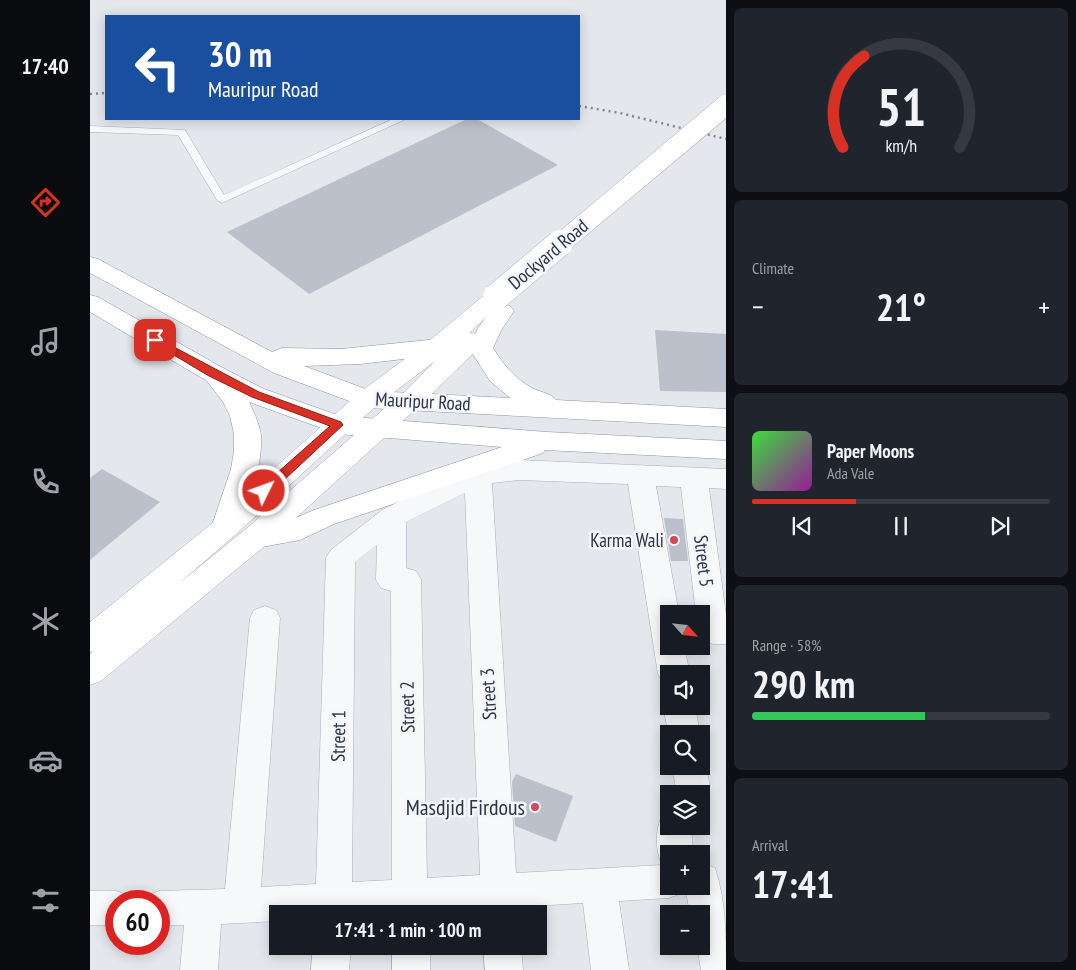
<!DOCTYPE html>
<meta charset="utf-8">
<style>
:root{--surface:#171b24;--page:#20242c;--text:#f1f3f6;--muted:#9ea1a6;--line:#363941;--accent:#d93025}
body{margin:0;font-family:"PT Sans Narrow",sans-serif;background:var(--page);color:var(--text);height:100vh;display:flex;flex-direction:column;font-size:19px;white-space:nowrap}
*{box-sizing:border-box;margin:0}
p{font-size:16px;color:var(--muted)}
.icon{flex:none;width:28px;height:28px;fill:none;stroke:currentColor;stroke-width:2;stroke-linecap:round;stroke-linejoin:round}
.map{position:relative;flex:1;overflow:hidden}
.panel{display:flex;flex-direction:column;gap:8px;padding:8px;background:#0d0f14;width:350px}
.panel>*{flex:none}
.banner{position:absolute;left:15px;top:15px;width:475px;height:105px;border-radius:0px;box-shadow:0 2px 12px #0003;background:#1a4fa0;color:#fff;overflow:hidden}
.needle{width:32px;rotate:117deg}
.controls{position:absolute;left:570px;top:605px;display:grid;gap:10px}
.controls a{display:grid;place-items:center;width:50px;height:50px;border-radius:0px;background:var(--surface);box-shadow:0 2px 12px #0003;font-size:25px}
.speed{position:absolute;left:15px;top:890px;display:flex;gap:10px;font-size:25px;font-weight:700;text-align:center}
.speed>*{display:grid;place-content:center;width:65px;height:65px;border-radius:50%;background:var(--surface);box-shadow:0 2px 12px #0003;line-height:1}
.speed .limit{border:8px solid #d22;background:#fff;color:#111}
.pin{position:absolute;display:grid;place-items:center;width:42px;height:42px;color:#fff;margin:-21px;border-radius:10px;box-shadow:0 2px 8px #0006}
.me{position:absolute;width:55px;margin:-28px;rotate:48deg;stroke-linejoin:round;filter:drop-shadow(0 0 4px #0008)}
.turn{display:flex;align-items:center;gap:18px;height:105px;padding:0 20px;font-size:22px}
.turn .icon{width:65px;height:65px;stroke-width:2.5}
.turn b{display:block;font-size:35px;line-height:42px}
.big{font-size:38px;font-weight:600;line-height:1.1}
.panel .tile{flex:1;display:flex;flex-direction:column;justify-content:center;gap:8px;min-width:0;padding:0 18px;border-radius:8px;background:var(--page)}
.panel .dial{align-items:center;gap:0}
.dial svg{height:130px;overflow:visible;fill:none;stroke:var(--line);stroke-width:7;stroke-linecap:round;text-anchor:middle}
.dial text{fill:var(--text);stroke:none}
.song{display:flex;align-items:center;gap:15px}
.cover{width:60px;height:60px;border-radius:8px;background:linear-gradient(135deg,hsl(120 70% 55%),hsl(300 70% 35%))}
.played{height:5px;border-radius:2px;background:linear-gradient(90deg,var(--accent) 35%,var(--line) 35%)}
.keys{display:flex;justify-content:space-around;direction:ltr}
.heat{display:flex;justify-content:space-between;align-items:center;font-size:28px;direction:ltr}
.charge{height:8px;border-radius:4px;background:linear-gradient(90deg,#34c759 58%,var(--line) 0)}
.trip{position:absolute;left:179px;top:905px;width:278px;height:50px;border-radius:0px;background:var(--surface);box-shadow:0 2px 12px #0003;font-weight:600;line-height:50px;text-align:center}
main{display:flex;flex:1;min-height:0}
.dock{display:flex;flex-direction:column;width:90px;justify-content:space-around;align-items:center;background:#090b0e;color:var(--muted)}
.dock .icon{width:35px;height:35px}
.dock .current{color:var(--accent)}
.dock b{font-size:22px;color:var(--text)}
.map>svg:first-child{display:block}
.building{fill:#bbc0ca}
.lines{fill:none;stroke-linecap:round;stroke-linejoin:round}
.lane-casing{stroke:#a9aeb7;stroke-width:1}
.street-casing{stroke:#a9aeb7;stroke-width:1}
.secondary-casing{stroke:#a9aeb7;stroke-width:1}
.primary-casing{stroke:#a3abb8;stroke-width:1}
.highway-casing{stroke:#8b94a3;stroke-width:1}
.lane{fill:#f7f8fa;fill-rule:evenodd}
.street{fill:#f7f8fa;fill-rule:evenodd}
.secondary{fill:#fff;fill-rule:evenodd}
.primary{fill:#fff;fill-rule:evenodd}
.highway{fill:#fff;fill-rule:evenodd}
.rail{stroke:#7d8696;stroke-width:2.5;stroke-dasharray:2 4;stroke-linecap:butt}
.secondary-bridge-far1-casing{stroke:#a9aeb7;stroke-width:21;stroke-linecap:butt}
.secondary-bridge-casing{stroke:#a9aeb7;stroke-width:27;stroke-linecap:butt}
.secondary-bridge-far1{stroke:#fff;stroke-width:20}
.secondary-bridge{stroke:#fff;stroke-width:26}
.route{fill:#d93025;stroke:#8d1f18}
.poi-dot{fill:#d1495b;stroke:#f4f6f9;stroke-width:2}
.labels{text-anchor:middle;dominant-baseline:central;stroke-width:5;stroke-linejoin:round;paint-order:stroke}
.street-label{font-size:19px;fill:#2b3445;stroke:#f4f6f9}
.poi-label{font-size:19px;fill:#2b3445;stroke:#f4f6f9;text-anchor:end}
.near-poi-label{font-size:22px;fill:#2b3445;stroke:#f4f6f9;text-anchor:end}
</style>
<main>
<nav class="dock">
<b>17:40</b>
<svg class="icon current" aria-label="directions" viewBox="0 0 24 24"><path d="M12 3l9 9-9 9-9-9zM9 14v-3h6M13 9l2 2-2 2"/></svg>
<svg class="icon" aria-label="music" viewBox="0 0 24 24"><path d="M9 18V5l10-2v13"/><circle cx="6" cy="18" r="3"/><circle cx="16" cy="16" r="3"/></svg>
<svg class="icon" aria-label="phone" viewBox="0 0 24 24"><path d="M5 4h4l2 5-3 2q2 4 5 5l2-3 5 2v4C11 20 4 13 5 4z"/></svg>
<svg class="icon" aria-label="climate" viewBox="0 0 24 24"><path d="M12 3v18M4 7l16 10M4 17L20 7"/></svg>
<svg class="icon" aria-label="car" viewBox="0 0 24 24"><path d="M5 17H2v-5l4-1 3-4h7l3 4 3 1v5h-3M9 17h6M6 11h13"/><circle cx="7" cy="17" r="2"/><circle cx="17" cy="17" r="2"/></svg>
<svg class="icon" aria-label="filters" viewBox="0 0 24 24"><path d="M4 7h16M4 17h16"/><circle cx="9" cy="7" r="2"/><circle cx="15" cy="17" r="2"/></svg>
</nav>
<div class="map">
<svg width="636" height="970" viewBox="0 0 636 970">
<rect width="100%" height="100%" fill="#e4e7ec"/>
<g class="building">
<path d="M377 119H387L468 165 219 294 137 232Z"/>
<path d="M565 330 636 334V392L570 391Z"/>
<path d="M12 469 70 502 0 560V478Z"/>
<path d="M574 518 593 519 598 561H581Z"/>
<path d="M426 774 483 796 466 842 425 826 422 782Z"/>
</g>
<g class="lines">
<g class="lane-casing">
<path id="lane" d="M303 119H316L132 203 127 200 88 135 0 132V126L95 130 134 195Z"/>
</g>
<g class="street-casing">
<g id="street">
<path d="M429 460 636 469V489L619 488 636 615V644H623L611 639V614H606L591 487 566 486 589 614H579V646H594L600 674H579V685L573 683 568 674 538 484 429 480 402 483 426 873 572 865C565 849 565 831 572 815L579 812V826H601L603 854H579V886H595L592 893 579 898 529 901 539 970H501L493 903 428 907V914H392V909L338 914H188V921L131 924 128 970H90L94 925H69V901H54L56 896 69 891 135 889 160 618 164 610 175 606 186 610 190 618 171 887 226 884 236 558 241 550 292 510 378 468ZM375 493 390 875 337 878 331 579 326 571 316 568V522ZM287 545 286 580 291 588 301 591 302 880 262 882 265 562Z"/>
<path d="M578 696 579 706H605L610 734H579V736L573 706Z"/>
<path d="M611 757C618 772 623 789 616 805L611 806V794H587L582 766H611Z"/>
<path d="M612 863 625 868C636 901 636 935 636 970H611L607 946H611V914H600L595 886H611Z"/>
<path d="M0 891H26L39 896 41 901H26V925H0Z"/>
<path d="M223 946H261L259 970H221Z"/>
<rect x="302" y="946" width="38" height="24"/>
<path d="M393 946H431L433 970H395Z"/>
</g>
</g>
<g class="secondary-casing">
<path id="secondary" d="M406 290 414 292 418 297 379 333 391 334 394 340 391 346 328 407 319 410 310 407 306 401 345 361 287 405 278 408 269 405 265 399 269 393 339 341 398 292Z"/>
</g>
<g class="primary-casing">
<path id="primary" d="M278 390 287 393 291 399 287 405 145 535 87 585 156 529 310 395 319 392 328 395 332 401 328 407 176 545 11 681 0 685V654L3 651 0 652V622L125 521 269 393Z"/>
</g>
<g class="highway-casing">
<g id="highway">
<path d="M0 257 8 259 182 352 192 348 251 349 348 339 357 341 360 347 357 353 348 355 270 364 214 366 281 391 420 398 400 381 379 348 388 328 404 306 412 304 420 306 424 311 412 329 403 348C413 364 425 379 442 388 449 392 461 393 466 400L636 409V427L278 408 184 373 0 273Z"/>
<path d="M0 295 8 297 131 367 174 389 250 416 457 432 636 441V459L455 450 453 453 244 524 210 540 166 548 156 545 152 537 156 529 196 522 224 510 412 447 248 434 159 402C164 412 169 423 171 435 173 463 159 511 145 535L135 539 125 535 121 528 141 469 144 451V434L140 416 133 402 117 381 0 312Z"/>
</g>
</g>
<use href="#lane" class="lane"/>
<use href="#street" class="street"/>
<use href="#secondary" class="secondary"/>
<use href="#primary" class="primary"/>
<use href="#highway" class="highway"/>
<g class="rail">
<path d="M0 94 16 93"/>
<path d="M489 106 530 113 636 139"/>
</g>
<g class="secondary-bridge-far1-casing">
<path id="secondary-bridge-far1" d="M469 245 636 105"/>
</g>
<g class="secondary-bridge-casing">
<path id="secondary-bridge" d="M406 297 470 243"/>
</g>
<use href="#secondary-bridge-far1" class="secondary-bridge-far1"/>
<use href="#secondary-bridge" class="secondary-bridge"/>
</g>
<path class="route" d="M65 337 169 392 251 422 253 425 179 494H170V488L240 426 162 397 119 376 62 342 60 340Z"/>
<g class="poi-dot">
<circle cx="584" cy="540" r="5"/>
<circle cx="445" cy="807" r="5"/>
</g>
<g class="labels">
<g class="street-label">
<text transform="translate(458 254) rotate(-40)">Dockyard Road</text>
<text transform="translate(333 401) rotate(3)">Mauripur Road</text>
<text transform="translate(614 561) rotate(83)">Street 5</text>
<text transform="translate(398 694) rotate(-93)">Street 3</text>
<text transform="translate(317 707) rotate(-91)">Street 2</text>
<text transform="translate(248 736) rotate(-89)">Street 1</text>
</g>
<g class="poi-label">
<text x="574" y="540">Karma Wali</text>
</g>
<g class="near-poi-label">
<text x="435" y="807">Masdjid Firdous</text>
</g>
</g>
</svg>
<div class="controls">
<a><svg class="needle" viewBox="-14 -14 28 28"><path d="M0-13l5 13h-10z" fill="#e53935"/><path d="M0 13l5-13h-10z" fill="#9ea1a6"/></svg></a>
<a><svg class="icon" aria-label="sound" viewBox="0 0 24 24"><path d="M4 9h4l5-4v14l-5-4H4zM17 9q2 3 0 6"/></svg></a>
<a><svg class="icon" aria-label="search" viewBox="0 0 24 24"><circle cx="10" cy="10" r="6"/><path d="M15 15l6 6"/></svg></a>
<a><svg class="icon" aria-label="layers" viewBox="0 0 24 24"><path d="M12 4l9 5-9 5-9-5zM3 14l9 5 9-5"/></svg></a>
<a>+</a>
<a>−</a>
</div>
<div class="speed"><div class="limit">60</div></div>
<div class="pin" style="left:65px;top:340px;background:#d93025"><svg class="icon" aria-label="arrive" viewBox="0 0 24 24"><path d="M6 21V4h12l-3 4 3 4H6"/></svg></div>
<svg class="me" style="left:174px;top:491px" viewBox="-20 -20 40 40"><circle r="17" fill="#d93025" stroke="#fff" stroke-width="3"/><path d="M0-11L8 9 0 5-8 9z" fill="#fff"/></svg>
<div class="trip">17:41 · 1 min · 100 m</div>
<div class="banner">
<div class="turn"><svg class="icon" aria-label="left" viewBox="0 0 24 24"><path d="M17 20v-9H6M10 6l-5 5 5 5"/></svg><div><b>30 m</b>Mauripur Road</div></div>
</div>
</div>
<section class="panel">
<div class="tile dial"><svg viewBox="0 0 100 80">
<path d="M14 69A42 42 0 1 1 86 69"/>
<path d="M14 69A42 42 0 0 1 27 13" stroke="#d93025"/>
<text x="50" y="56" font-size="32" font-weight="700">51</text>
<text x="50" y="72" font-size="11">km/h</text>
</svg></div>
<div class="tile"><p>Climate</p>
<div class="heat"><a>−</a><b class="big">21°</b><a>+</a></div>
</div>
<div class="tile">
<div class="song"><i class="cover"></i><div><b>Paper Moons</b><p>Ada Vale</p></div></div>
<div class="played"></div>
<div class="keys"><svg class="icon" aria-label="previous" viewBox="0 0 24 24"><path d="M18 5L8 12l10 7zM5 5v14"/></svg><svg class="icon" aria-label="pause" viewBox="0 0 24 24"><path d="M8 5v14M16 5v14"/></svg><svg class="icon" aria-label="next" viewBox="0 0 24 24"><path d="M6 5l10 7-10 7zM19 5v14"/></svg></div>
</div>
<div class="tile"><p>Range · 58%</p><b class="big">290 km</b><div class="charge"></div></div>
<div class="tile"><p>Arrival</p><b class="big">17:41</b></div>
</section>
</main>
